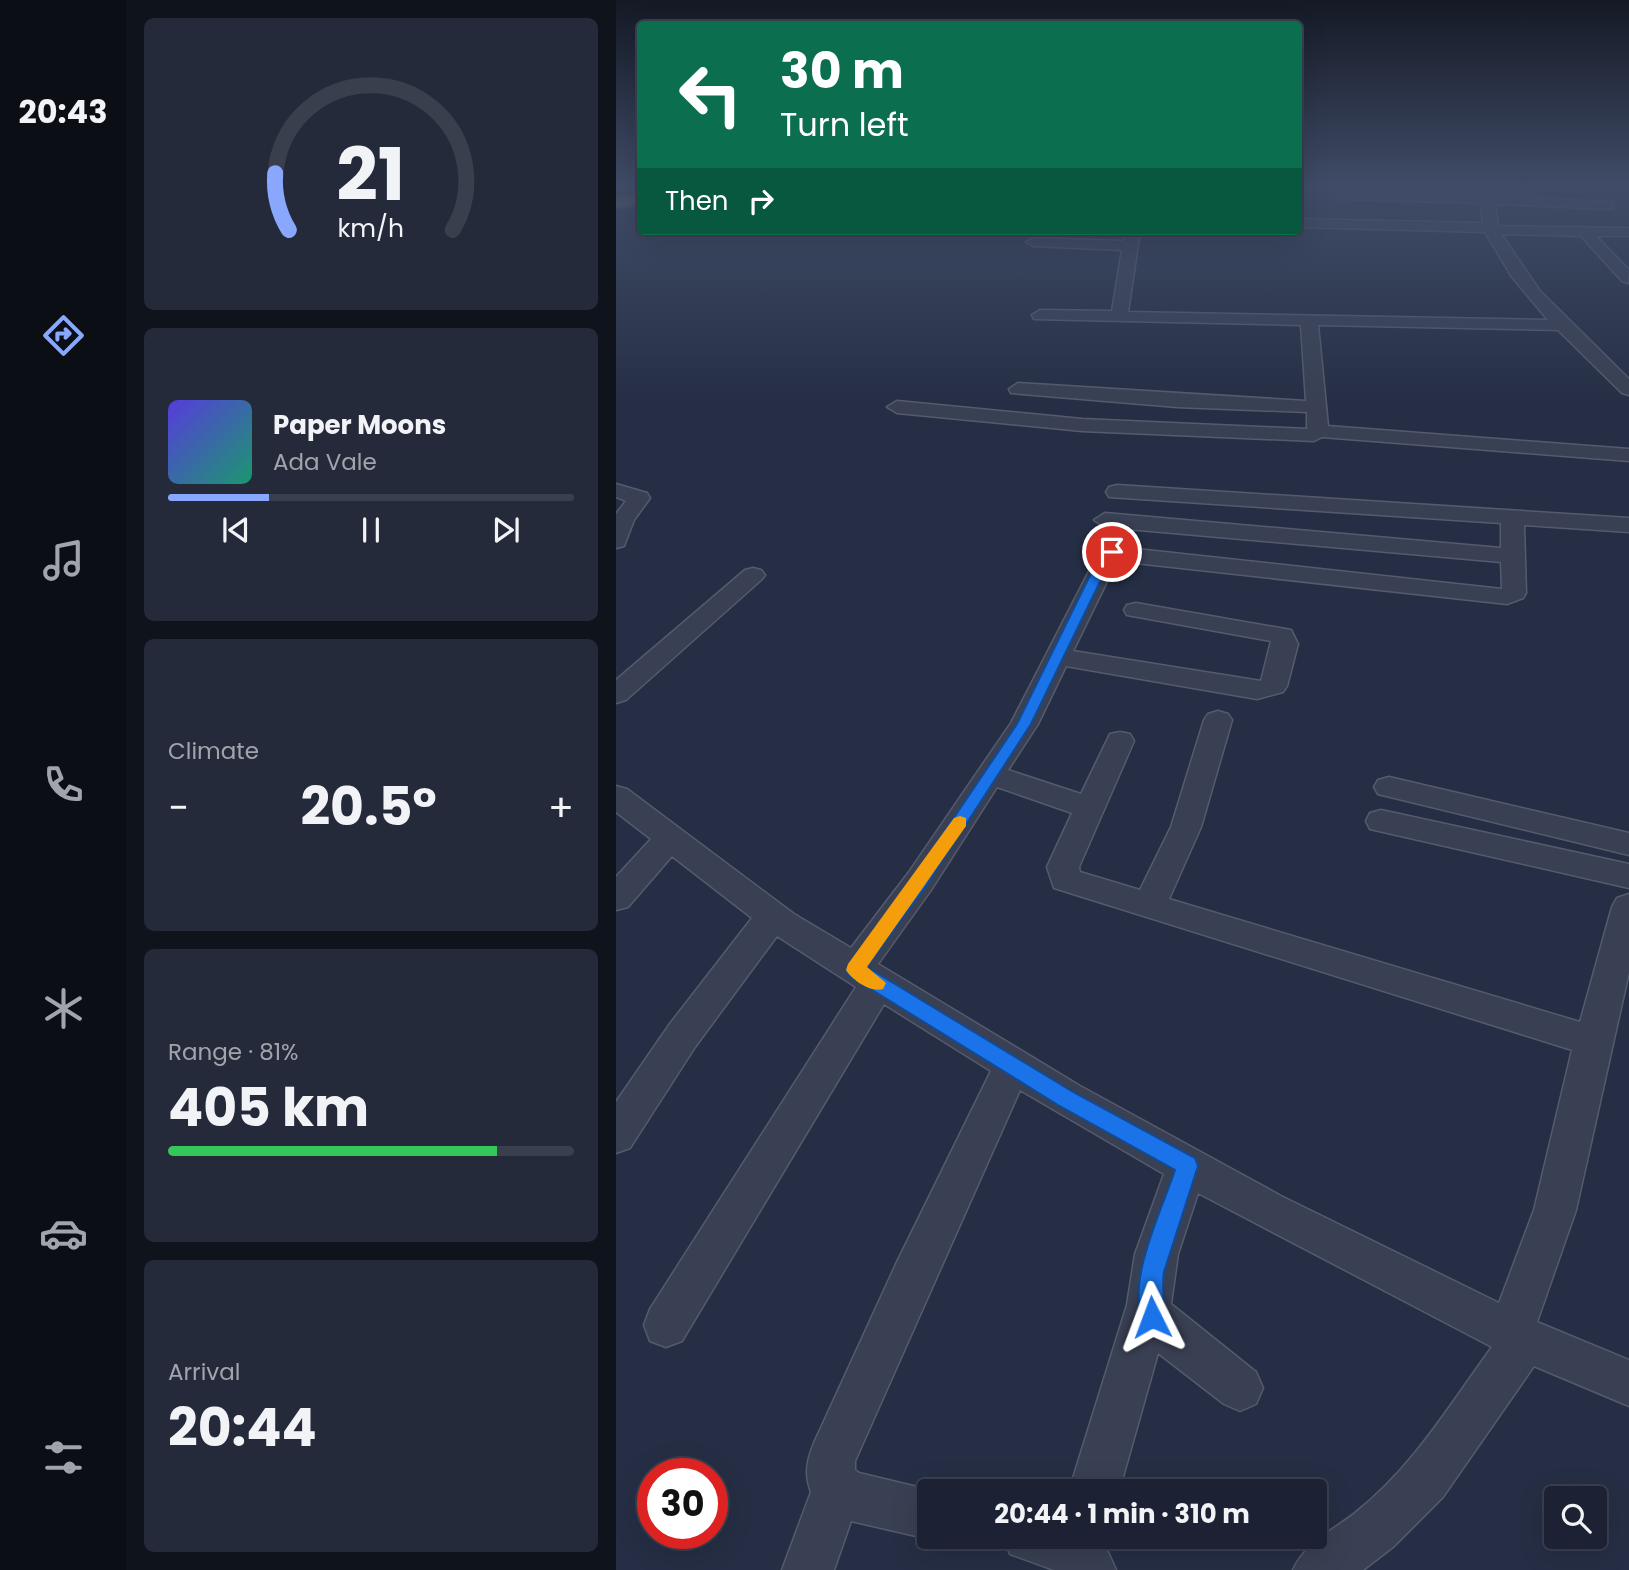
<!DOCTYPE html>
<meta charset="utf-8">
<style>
:root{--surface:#1c2233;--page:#252a3b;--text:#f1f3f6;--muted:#a0a4ac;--line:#3a3f4e;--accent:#8aa7fe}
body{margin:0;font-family:Poppins,sans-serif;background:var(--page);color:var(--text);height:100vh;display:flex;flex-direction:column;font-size:26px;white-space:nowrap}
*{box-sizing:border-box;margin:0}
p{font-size:23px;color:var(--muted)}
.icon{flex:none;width:38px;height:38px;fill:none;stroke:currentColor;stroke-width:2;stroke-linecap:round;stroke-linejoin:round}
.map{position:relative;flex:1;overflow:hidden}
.side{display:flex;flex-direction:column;gap:18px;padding:18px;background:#0f131c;width:490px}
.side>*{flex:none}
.top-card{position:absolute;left:21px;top:21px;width:665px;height:214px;border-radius:7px;box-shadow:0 7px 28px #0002,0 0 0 2px var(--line);background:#0b6e4f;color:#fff;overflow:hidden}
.buttons{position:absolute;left:928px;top:1486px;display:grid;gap:14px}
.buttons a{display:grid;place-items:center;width:63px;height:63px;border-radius:7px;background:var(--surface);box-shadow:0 7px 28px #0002,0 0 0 2px var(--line);font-size:35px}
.speed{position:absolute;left:21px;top:1458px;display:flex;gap:14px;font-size:35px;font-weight:700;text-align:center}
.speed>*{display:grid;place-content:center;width:91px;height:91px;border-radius:50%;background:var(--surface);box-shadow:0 7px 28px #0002,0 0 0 2px var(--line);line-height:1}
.speed .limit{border:10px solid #d22;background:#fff;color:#111}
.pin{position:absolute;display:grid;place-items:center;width:60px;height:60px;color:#fff;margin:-30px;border:4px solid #fff;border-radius:50%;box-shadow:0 2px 7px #0007}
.me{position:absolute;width:77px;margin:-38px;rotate:357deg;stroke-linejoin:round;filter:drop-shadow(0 0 5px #0008)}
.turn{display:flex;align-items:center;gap:24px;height:147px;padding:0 28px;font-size:32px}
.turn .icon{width:91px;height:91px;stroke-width:2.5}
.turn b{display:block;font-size:49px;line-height:60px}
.then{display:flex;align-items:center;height:66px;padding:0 28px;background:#0003;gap:14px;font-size:26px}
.big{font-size:52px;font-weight:700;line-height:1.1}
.side .card{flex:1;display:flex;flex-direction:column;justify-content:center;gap:10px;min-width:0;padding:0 24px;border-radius:10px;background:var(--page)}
.side .dial{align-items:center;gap:0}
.dial svg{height:182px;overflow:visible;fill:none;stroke:var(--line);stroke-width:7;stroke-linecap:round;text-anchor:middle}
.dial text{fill:var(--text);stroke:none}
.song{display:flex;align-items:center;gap:21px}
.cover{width:84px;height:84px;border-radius:10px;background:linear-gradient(135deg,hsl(250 70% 55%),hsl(160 70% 35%))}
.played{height:7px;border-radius:4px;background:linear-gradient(90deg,var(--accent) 25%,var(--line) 25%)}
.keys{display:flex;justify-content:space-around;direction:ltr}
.heat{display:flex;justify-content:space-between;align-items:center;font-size:38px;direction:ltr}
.charge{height:10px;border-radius:5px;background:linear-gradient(90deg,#34c759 81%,var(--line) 0)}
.trip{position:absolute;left:301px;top:1479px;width:410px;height:70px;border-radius:7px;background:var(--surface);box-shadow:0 7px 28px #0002,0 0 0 2px var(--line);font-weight:700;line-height:70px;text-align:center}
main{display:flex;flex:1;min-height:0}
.dock{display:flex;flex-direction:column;width:126px;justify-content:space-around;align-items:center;background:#0b0e14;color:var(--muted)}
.dock .icon{width:49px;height:49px}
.dock .on{color:var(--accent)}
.dock b{font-size:32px;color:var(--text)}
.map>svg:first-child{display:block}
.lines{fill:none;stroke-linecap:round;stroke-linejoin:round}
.minor-casing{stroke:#555b6d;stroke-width:3}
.highway-casing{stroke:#41485a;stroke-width:4}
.minor{fill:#394053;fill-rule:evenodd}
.highway{fill:#7a7156;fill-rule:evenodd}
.route{fill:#1a73e8;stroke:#114b97;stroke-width:2}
.slow{fill:#f59e0b}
</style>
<main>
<nav class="dock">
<b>20:43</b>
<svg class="icon on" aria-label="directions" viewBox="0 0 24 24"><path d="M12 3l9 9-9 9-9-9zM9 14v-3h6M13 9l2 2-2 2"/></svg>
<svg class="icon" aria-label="music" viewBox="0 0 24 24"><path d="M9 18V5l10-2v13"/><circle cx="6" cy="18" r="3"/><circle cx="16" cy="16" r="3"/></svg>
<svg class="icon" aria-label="phone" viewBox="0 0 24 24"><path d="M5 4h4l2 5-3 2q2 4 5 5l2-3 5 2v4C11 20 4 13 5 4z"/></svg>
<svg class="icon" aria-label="climate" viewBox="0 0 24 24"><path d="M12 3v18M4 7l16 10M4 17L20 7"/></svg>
<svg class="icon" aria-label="car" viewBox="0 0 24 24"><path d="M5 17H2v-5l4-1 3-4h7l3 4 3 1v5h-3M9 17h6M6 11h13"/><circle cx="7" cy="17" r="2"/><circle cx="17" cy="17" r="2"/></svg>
<svg class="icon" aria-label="filters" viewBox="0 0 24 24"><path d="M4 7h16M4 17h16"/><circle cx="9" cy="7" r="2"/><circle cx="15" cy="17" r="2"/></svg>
</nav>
<section class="side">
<div class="card dial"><svg viewBox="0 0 100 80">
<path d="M14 69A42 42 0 1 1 86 69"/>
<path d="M14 69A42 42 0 0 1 8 44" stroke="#8aa7fe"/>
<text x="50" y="56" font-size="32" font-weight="700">21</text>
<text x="50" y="72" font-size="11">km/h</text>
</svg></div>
<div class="card">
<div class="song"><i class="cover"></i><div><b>Paper Moons</b><p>Ada Vale</p></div></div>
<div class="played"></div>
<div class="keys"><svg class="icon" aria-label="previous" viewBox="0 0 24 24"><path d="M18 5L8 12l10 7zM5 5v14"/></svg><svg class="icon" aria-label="pause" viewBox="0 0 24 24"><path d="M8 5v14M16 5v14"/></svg><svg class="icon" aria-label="next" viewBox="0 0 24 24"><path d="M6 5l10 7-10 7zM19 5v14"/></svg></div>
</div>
<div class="card"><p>Climate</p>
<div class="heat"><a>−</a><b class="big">20.5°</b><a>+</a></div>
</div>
<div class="card"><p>Range · 81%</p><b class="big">405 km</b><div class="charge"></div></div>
<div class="card"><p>Arrival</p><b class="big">20:44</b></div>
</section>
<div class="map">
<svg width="1013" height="1570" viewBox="0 0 1013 1570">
<rect width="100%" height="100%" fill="#252e44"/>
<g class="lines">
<g class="minor-casing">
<g id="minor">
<path d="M864 185H878V196L997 202V208L992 209 879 204 882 226 1013 228V236H980L1013 270 1012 283 1006 281 965 236 885 234 924 291 1013 379V395L1006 393 942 330 702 325 712 426 1013 449V461L706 437 698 441 466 431 281 413 271 407 281 401 466 419 691 429V412L561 407 395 393 393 389 402 383 690 401 685 325 418 319 416 315 424 310 496 311 506 250 417 246 410 242 417 238 508 241 510 231H524L512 312 932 320 896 277 869 232 682 227V219L867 223 865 203 727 199 720 195 727 191 865 195Z"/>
<path d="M0 484 31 493 34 498 18 520 8 546 0 548V514L10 501 0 497Z"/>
<path d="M501 485 1013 518V532L908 525 910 593 907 598 891 604 501 561 457 651 645 681 655 641 511 615 508 610 511 605 520 603 675 630 682 644 671 686 667 692 641 699 450 666 422 724 392 770 465 794 494 734 504 732 514 734 518 741 463 867 464 872 524 890 555 827 588 720 592 714 602 711 612 714 616 720 585 827 553 899 964 1022 996 907 1001 898 1013 894V972L960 1210 921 1322 1013 1360V1406L918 1366 827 1497 777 1547 747 1570H677C689 1543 716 1531 739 1513 797 1467 833 1406 876 1347L582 1193 562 1254 555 1304 640 1372 647 1388 640 1404 624 1411 608 1404 542 1353 503 1491H453L511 1305 519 1254 548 1174 404 1090 239 1461V1470L243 1473 318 1491H313V1536H319L313 1539 235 1521 218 1570H166L195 1492C188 1474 191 1460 198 1443L281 1262 375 1071 268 1004 66 1341 50 1347 34 1341 28 1325 34 1309 240 987 161 936 79 1047 14 1148 0 1153V1102L53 1025 136 918 56 856 12 907 0 910V877L35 839 0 812V786L11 789 178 914 235 948 293 872 395 723 485 548 493 546 886 589 885 562 489 527 478 520 489 513 885 548V523L493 497 490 492 493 487ZM381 787 456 813 431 867 438 888 956 1050 918 1210 883 1303 665 1196 464 1086 262 964 315 890Z"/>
<path d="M137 568 145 570 149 575 145 580 10 700 0 703V680L129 570Z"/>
<path d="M773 777 1013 833V855L762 794 758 787 762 780Z"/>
<path d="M765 810 1013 864V888L754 829 750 821 754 813Z"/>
<path d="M387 1536H477L492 1552 500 1570H438L394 1554Z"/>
</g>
</g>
<g class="highway-casing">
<path id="highway" d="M24 194V204L0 208V198Z"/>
</g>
<use href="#minor" class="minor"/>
<use href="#highway" class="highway"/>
</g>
<linearGradient id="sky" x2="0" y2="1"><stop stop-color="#141925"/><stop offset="0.46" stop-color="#404c67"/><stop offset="1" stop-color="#404c67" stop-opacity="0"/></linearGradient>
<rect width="1013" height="405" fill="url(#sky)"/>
<path class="route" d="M496 548 503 552 496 557 415 724 310 886 251 967 457 1092 579 1158 582 1166 548 1272C545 1290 551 1310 544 1325L536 1329 528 1325C509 1282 545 1213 559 1170L442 1105 232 975 230 970 298 877 401 724 484 555Z"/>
<path class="slow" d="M344 816 350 818V826L251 967 270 983 267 989C255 993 236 980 230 970L232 964 338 818Z"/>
</svg>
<div class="buttons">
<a><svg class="icon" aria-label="search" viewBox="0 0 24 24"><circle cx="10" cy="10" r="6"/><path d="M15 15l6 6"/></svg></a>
</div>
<div class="speed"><div class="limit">30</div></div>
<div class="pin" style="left:496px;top:552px;background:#d93025"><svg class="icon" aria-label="arrive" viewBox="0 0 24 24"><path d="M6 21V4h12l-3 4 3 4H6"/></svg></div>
<svg class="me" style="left:536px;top:1317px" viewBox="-20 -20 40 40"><path d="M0-17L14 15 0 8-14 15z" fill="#1a73e8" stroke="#fff" stroke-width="4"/></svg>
<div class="trip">20:44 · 1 min · 310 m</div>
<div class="top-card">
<div class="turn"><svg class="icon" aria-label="left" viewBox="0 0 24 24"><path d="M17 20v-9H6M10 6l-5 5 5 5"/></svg><div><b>30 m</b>Turn left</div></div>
<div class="then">Then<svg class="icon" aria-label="right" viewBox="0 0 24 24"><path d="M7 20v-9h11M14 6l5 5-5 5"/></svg></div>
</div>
</div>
</main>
